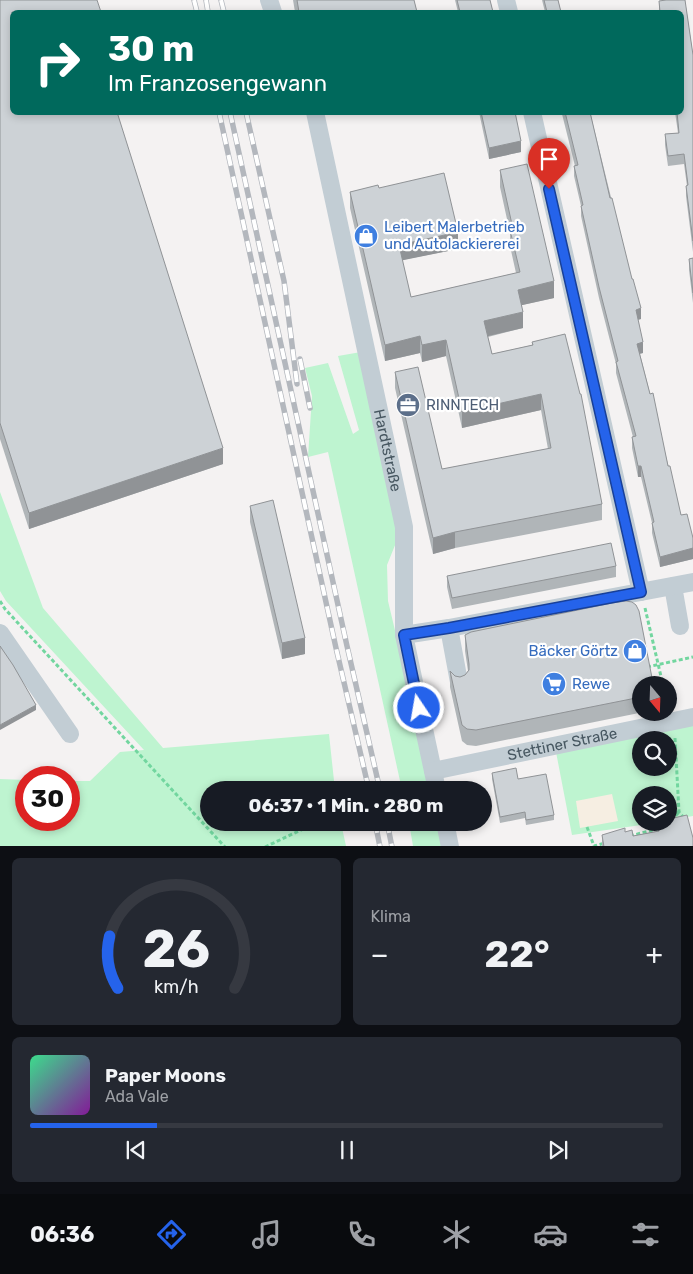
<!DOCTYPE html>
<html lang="de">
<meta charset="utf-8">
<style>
:root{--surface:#171b24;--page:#242831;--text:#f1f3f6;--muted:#9ea1a6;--line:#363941;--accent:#2563eb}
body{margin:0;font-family:Rubik,sans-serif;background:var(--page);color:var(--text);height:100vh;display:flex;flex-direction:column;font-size:19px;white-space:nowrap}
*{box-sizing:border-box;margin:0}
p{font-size:16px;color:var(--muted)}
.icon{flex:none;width:28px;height:28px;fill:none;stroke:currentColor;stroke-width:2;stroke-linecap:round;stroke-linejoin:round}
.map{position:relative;height:846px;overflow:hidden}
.drawer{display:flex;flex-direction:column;gap:12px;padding:12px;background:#0d0f14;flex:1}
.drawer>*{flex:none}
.guide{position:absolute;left:10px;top:10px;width:674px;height:105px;border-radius:8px;box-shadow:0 2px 8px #0003;background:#00695c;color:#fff;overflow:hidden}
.needle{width:32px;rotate:161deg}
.tools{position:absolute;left:632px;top:676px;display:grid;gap:10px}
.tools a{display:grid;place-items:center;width:45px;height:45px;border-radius:50%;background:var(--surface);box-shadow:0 2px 8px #0003;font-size:25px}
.speed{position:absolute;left:15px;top:766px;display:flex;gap:10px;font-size:25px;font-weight:700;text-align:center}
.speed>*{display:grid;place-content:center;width:65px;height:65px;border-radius:50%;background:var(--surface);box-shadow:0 2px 8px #0003;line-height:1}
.speed .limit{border:8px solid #d22;background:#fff;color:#111}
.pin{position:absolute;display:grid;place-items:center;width:42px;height:42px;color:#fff;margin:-51px -21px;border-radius:50% 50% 50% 0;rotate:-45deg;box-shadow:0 0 5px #0007}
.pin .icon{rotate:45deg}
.me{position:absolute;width:55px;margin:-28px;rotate:348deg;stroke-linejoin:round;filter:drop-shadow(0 0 4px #0008)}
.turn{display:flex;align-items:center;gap:18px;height:105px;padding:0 15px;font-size:22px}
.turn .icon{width:65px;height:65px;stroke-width:2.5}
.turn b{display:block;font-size:35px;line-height:42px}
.big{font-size:38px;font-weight:700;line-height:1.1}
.drawer .card{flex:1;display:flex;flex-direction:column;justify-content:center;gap:8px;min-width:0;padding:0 18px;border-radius:8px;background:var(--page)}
.drawer .dial{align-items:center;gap:0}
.dial svg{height:130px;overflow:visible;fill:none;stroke:var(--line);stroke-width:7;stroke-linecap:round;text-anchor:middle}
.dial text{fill:var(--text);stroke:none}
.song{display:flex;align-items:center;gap:15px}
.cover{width:60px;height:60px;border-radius:8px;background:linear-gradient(135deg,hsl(150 70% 55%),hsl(290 70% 35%))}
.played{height:5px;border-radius:2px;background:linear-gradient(90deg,var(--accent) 20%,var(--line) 20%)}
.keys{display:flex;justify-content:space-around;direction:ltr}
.heat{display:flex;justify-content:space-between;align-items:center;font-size:28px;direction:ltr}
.drawer .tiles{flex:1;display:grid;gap:12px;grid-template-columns:1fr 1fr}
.card:last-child{grid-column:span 2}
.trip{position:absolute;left:200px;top:781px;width:292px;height:50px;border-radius:25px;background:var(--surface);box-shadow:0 2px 8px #0003;font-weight:700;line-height:50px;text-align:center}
.tab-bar{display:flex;height:80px;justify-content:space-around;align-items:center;background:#090b0e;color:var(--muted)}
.tab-bar .icon{width:35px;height:35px}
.tab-bar .current{color:var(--accent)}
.tab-bar b{font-size:22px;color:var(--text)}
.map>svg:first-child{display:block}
.green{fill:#bef4d0;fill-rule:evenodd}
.sand{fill:#f6eee2}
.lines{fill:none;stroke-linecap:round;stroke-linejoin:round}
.path{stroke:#72d69f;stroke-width:3;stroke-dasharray:4 2.5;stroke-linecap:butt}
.minor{stroke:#c2cdd4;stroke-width:18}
.rail-casing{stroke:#b3b7bd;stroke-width:5.5}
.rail{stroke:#fff;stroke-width:4;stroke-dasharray:11;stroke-linecap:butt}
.wall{fill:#b0b5b8}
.shaded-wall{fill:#909396}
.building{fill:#cdd2d6;stroke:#909396}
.route-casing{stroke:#184099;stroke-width:12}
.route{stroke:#2563eb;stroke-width:9}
.labels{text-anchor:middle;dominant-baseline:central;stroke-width:4.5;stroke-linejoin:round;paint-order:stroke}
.shop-label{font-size:15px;fill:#366cbe;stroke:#fff;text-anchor:start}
.service-label{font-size:15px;fill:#4e5e75;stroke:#fff;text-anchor:start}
.street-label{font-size:15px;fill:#475761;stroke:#fff}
</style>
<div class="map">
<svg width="693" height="847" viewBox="0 0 693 847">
<rect width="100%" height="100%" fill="#f4f2f2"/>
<g class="green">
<path d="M361 352 402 528 387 565 388 601 433 790H402L328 452 308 457 312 396 305 368 328 363 353 434 359 430 338 356Z"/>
<path d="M0 492 43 608 163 748 329 734 335 790H209V822L341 823 346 846H0V779L26 780V820H69V781H90L120 752 144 750 6 601 0 591Z"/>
<path d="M693 722V816L669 820V795H641V822L656 823H655L572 835 556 752ZM641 740H669V768H641Z"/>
<path d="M409 823H439L443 846H413Z"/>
</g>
<path class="sand" d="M612 794 618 821 580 828 576 801Z"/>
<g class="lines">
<g class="path">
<path d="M0 601 5 609 225 847"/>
<path d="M645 608 663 685"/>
<path d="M647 667 693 657"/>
<path d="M675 738 679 812 684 818"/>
<path d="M669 814 679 812"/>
<path d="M671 820 679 812"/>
<path d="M587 827 594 846 605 843"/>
<path d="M630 836 660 828"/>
<path d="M265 847 318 822"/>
</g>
<g class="minor">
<path d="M269 0 273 12"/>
<path d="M506 0 509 12"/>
<path id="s1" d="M315 112 404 527V635L437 790"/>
<path d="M532 112 641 592"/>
<path d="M673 586 680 626"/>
<path d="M449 628 459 682"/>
<path d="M0 633 70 734"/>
<path d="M404 635 449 628 693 582"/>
<path id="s2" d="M433 771 693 717"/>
<path d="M445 822 450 847"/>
</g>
<g class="rail-casing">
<g id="rail">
<path d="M194 0 197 12"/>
<path d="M206 0 208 12"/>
<path d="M221 0 224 12"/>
<path d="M219 112 336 648 369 790"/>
<path d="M230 112 347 646 380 790"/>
<path d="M246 112 284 281 297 384"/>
<path d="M300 359 310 408"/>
<path d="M375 822 380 847"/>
<path d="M387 822 392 847"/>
</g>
</g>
<use href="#rail" class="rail"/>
</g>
<g class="wall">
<path d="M0 0 12 12 223 464 29 529 0 439Z"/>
<path d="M293 0H414L417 12H295Z"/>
<path d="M455 0H490L493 12H458Z"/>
<path d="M542 0H558L561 12H545Z"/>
<path d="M666 0H685L693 55V252L686 196V186H687L684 164 668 166 665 145V134L678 133 675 112H681V12H659V1Z"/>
<path d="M479 112H515L521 152 489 159Z"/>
<path d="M560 112H590L641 319 638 320 643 353 640 354 681 515 693 538V559L660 567 652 533V523L641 477H638L632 448V437H633L616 373V364L599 298 581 216V206L574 176V166H575L562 114H561Z"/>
<path d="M500 170 554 298 522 305 523 328 488 337 492 354 532 345V342L602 504V520L455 548 433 554 395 388V372L442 469 548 449 541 410 462 428 446 356 422 362 420 353 385 361 350 208V192L379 188 458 249 402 260 411 297 516 273 510 246V233L500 187Z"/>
<path d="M693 258V303L689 270V259Z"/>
<path d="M250 506 305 654 282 659 250 522Z"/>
<path d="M616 566V577L452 609 447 587V576Z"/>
<path d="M465 635 653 685H641V712H644L476 746 467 745 462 741 450 687V671L455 676 460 677 465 675 468 671 465 651Z"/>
<path d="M492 773 518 779 554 815V820L526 825 525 818 500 823 492 779Z"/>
<path d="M665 822H669L692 838 693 847H602V835L625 832 633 836 658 831V826L665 825Z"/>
</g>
<g class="shaded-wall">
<path d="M521 141V152L489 159V148Z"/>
<path d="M458 232V249L399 261V245Z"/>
<path d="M554 281V298L518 306V290Z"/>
<path d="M641 308V319L636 320V310Z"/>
<path d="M523 312V328L484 337V321Z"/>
<path d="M420 336V353L385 361V345Z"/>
<path d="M446 340V356L422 362V345Z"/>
<path d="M643 342V353L637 354V344Z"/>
<path d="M541 394V410L462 428V412Z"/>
<path d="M223 448V464L29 529V513Z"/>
<rect x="638" y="466" width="3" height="11"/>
<path d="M455 532V548L433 554V538Z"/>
<path d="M693 548V559L660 567V557Z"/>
<path d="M305 638V654L282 659V643Z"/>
<path d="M36 705V710L0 730V725Z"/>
</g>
<g class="building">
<path d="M0 0H97L101 12H12V112H117L223 448 29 513 0 423Z"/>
<path d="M297 0H414L417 12H299Z"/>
<path d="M457 0H490L493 12H460Z"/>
<path d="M544 0H558L561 12H547Z"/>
<path d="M666 0H685L693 55V241L686 186 688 185 684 154 668 156 665 134 679 133 677 112H681V12H660L659 1Z"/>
<path d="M481 112H515L521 141 489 148Z"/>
<path d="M565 112H590L610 198H612L632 279H633L641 308 636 310 643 342 637 344 650 394 653 393 668 466H670L681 515 687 514 693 538V548L660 557 652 523 654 522 641 466H638L632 437 636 436 616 362 618 361 599 287 581 206 583 205 574 166 578 165Z"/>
<path d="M527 164 554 281 518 290 523 312 484 321 492 354 533 345 532 342 565 334 580 394H581L602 504 455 532 433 538 395 372 418 367 442 469 551 448 541 394 462 412 446 340 422 345 420 336 385 345 350 192 378 185 379 188 444 173 458 232 399 245 411 297 520 272 510 230 513 229 500 170Z"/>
<path d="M693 258V293L689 259Z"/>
<path d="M273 500 305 638 282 643 250 506Z"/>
<path d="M611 543 616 566 452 598 447 576Z"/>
<path d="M626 601 632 602 636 605 639 611 653 683 652 685H641V697L476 730 467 729 462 725 450 671 455 676 460 677 465 675 469 670V664L465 635 471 632 612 603Z"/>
<path d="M0 646 13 665 36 705 0 725Z"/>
<path d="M516 768 518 779 546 774 554 815 526 820 525 812 500 817 492 773Z"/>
<path d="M687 815 693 838V847H604L602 835 625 828V832L632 830 633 836 659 831 658 826 666 824V822H669V819Z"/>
</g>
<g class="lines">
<g class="route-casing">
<path id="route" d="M419 708 404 635 449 628 641 592 549 189"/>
</g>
<use href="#route" class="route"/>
</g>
<defs>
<g id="shop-disc" transform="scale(1.25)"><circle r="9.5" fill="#3f7fe0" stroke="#fff"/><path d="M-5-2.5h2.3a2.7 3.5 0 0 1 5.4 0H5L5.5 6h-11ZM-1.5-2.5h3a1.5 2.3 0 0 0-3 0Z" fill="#fff"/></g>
<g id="office-disc" transform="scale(1.25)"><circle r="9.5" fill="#5c6f8a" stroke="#fff"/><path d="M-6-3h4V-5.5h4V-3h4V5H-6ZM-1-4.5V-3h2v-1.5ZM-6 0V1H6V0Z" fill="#fff"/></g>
<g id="supermarket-disc" transform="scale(1.25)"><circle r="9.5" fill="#3f7fe0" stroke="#fff"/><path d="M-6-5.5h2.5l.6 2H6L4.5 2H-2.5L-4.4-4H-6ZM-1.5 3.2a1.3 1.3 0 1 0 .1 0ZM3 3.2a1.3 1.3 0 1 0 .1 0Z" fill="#fff"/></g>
</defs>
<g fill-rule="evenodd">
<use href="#shop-disc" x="366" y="236"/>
<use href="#office-disc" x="408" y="405"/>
<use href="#shop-disc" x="635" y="651"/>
<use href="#supermarket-disc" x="554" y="684"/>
</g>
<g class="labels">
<g class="shop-label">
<text x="384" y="227">Leibert Malerbetrieb<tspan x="384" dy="17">und Autolackiererei</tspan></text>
<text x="618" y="651" text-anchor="end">Bäcker Görtz</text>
<text x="572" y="684">Rewe</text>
</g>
<g class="service-label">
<text x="426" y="405">RINNTECH</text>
</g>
<g class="street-label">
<text stroke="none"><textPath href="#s1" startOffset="346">Hardtstraße</textPath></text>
<text stroke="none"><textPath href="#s2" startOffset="132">Stettiner Straße</textPath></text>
</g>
</g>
</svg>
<div class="tools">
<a><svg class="needle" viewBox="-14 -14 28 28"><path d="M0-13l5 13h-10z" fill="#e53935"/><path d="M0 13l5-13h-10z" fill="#9ea1a6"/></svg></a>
<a><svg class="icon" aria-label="search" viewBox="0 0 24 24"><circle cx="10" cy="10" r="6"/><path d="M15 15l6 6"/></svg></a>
<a><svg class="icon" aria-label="layers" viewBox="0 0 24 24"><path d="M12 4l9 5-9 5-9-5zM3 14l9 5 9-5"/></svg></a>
</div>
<div class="speed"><div class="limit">30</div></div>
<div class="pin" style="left:549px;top:189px;background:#d93025"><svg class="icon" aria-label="arrive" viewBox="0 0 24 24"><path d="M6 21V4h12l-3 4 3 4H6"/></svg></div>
<svg class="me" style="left:419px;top:708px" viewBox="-20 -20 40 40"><circle r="17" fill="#2563eb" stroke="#fff" stroke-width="3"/><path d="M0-11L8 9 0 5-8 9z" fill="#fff"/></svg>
<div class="trip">06:37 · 1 Min. · 280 m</div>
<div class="guide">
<div class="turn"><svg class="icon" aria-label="right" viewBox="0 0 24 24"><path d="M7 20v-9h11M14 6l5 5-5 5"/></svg><div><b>30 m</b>Im Franzosengewann</div></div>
</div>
</div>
<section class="drawer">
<div class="tiles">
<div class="card dial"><svg viewBox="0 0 100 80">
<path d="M14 69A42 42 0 1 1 86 69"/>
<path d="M14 69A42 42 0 0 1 9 37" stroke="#2563eb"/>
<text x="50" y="56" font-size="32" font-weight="700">26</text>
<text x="50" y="72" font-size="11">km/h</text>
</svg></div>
<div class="card"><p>Klima</p>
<div class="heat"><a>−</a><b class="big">22°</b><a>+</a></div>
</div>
<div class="card">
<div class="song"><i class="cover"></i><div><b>Paper Moons</b><p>Ada Vale</p></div></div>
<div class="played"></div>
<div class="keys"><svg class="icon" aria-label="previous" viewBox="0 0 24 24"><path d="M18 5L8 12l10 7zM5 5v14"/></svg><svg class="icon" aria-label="pause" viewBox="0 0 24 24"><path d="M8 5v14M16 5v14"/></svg><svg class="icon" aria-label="next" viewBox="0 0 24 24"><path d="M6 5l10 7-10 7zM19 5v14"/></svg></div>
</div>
</div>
</section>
<nav class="tab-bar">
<b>06:36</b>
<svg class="icon current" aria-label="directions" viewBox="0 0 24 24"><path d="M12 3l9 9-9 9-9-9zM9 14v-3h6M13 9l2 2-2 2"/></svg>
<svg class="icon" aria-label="music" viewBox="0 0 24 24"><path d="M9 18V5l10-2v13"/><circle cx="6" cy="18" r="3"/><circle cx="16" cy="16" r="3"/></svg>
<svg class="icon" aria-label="phone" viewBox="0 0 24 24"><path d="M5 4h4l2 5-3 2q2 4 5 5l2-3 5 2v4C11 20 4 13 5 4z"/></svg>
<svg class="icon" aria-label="climate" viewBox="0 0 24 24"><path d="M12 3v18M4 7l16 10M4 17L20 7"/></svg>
<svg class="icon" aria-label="car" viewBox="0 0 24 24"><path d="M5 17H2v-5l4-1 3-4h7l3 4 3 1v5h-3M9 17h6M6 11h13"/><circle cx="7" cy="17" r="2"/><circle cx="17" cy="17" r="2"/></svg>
<svg class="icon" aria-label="filters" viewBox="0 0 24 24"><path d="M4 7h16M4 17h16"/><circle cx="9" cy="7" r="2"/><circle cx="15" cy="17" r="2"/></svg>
</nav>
